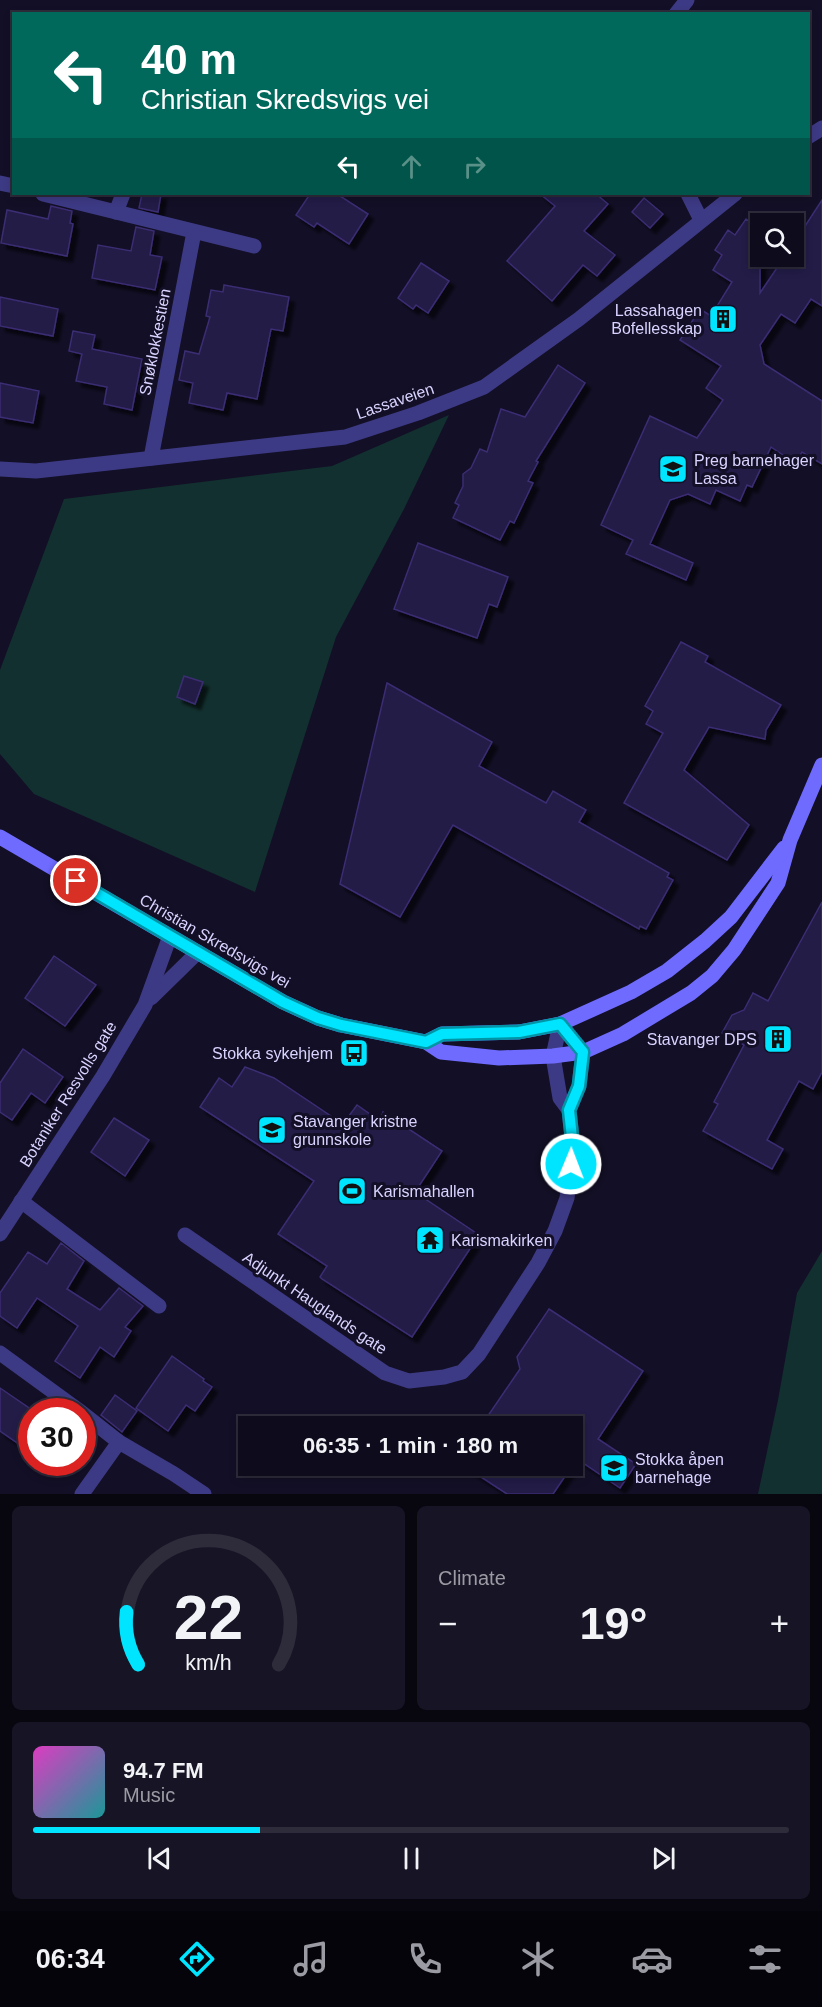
<!DOCTYPE html>
<meta charset="utf-8">
<style>
:root{--surface:#0e0b1c;--page:#171425;--text:#f1f3f6;--muted:#9b9ba3;--line:#2e2b3b;--accent:#00e5ff}
body{margin:0;font-family:Helvetica,sans-serif;background:var(--page);color:var(--text);height:100vh;display:flex;flex-direction:column;font-size:22px;white-space:nowrap}
*{box-sizing:border-box;margin:0}
p{font-size:20px;color:var(--muted)}
.icon{flex:none;width:33px;height:33px;fill:none;stroke:currentColor;stroke-width:2;stroke-linecap:round;stroke-linejoin:round}
.map{position:relative;height:1494px;overflow:hidden}
.panel{display:flex;flex-direction:column;gap:12px;padding:12px;background:#08060f;flex:1}
.panel>*{flex:none}
.hud{position:absolute;left:12px;top:12px;width:798px;height:183px;border-radius:0px;box-shadow:0 3px 9px #0003,0 0 0 2px var(--line);background:#00695c;color:#fff;overflow:hidden}
.fabs{position:absolute;left:750px;top:213px;display:grid;gap:12px}
.fabs a{display:grid;place-items:center;width:54px;height:54px;border-radius:0px;background:var(--surface);box-shadow:0 3px 9px #0003,0 0 0 2px var(--line);font-size:30px}
.speed{position:absolute;left:18px;top:1398px;display:flex;gap:12px;font-size:30px;font-weight:700;text-align:center}
.speed>*{display:grid;place-content:center;width:78px;height:78px;border-radius:50%;background:var(--surface);box-shadow:0 3px 9px #0003,0 0 0 2px var(--line);line-height:1}
.speed .limit{border:9px solid #d22;background:#fff;color:#111}
.pin{position:absolute;display:grid;place-items:center;width:51px;height:51px;color:#fff;margin:-26px;border:3px solid #fff;border-radius:50%;box-shadow:0 2px 6px #0007}
.me{position:absolute;width:66px;margin:-33px;rotate:1deg;stroke-linejoin:round;filter:drop-shadow(0 0 4px #0008)}
.turn{display:flex;align-items:center;gap:21px;height:126px;padding:0 30px;font-size:27px}
.turn .icon{width:78px;height:78px;stroke-width:2.5}
.turn b{display:block;font-size:42px;line-height:51px}
.lanes{display:flex;align-items:center;height:57px;padding:0 30px;background:#0003;justify-content:center;gap:30px;direction:ltr}
.lanes .off{opacity:.35}
.big{font-size:45px;font-weight:700;line-height:1.1}
.panel .card{flex:1;display:flex;flex-direction:column;justify-content:center;gap:9px;min-width:0;padding:0 21px;border-radius:9px;background:var(--page)}
.panel .dial{align-items:center;gap:0}
.dial svg{height:156px;overflow:visible;fill:none;stroke:var(--line);stroke-width:7;stroke-linecap:round;text-anchor:middle}
.dial text{fill:var(--text);stroke:none}
.song{display:flex;align-items:center;gap:18px}
.cover{width:72px;height:72px;border-radius:9px;background:linear-gradient(135deg,hsl(310 70% 55%),hsl(180 70% 35%))}
.played{height:6px;border-radius:3px;background:linear-gradient(90deg,var(--accent) 30%,var(--line) 30%)}
.keys{display:flex;justify-content:space-around;direction:ltr}
.heat{display:flex;justify-content:space-between;align-items:center;font-size:33px;direction:ltr}
.panel .tiles{flex:1;display:grid;gap:12px;grid-template-columns:1fr 1fr}
.card:last-child{grid-column:span 2}
.trip{position:absolute;left:238px;top:1416px;width:345px;height:60px;border-radius:0px;background:var(--surface);box-shadow:0 3px 9px #0003,0 0 0 2px var(--line);font-weight:700;line-height:60px;text-align:center}
.menu{display:flex;height:96px;justify-content:space-around;align-items:center;background:#06040b;color:var(--muted)}
.menu .icon{width:42px;height:42px}
.menu .active{color:var(--accent)}
.menu b{font-size:27px;color:var(--text)}
.map>svg:first-child{display:block}
.green{fill:#12302f}
.building{fill:#241b47;stroke:#3b2d73;stroke-width:1.5;filter:url(#shadow)}
.lines{fill:none;stroke-linecap:round;stroke-linejoin:round}
.street{stroke:#3d3a85;stroke-width:15}
.secondary{stroke:#6f6bff;stroke-width:15}
.route-casing{stroke:#0095a6;stroke-width:15}
.route{stroke:#00e5ff;stroke-width:10}
.labels{text-anchor:middle;dominant-baseline:central;stroke-width:6;stroke-linejoin:round;paint-order:stroke}
.poi-label{font-size:16px;fill:#d9d4ff;stroke:#130f26;text-anchor:start}
.street-label{font-size:16px;fill:#d9d4ff;stroke:#130f26}
</style>
<div class="map">
<svg width="822" height="1494" viewBox="0 0 822 1494">
<defs>
<filter id="shadow"><feDropShadow dx="5.5" dy="5.5" stdDeviation="1.5" flood-color="#0009"/></filter>
</defs>
<rect width="100%" height="100%" fill="#130f26"/>
<g class="green">
<path d="M449 415 404 509 336 637 255 892 34 794 0 754V670L64 499 332 466Z"/>
<path d="M822 1251V1494H758L778 1400 797 1293Z"/>
</g>
<g class="building">
<path d="M142 194H161L158 212 139 208Z"/>
<path d="M310 194H337L368 214 349 244 317 223 314 227 296 215Z"/>
<path d="M540 194H596L608 204 584 231 615 255 597 276 583 265 552 301 507 261 555 206Z"/>
<path d="M644 198 663 214 650 228 632 212Z"/>
<path d="M822 200V306L811 299 795 323 781 314 760 345 764 364 822 401V464L802 452 795 463 771 447 752 487 747 485 740 501 716 490 710 504 688 494 670 500 650 544 693 563 686 580 626 554 633 540 601 525 650 416 697 438 723 400 706 388 721 366 680 340 700 309 711 316 732 282 713 270 722 255 715 250 728 230 735 235 746 219 760 229V293L785 256H794V243Z"/>
<path d="M51 206 72 211 70 223 73 224 67 256 1 243 7 210 48 219Z"/>
<path d="M136 227 154 231 150 255 162 257 155 290 92 278 98 245 131 251Z"/>
<path d="M421 263 449 281 428 313 416 305 413 309 398 298Z"/>
<path d="M224 285 289 297 283 331 271 329 257 399 227 393 223 410 189 403 193 383 179 380 185 351 199 354 210 317 206 316 211 290 223 292Z"/>
<path d="M0 297 58 309 53 336 0 326Z"/>
<path d="M73 331 95 335 92 349 142 359 132 410 104 404 107 387 76 381 82 354 69 351Z"/>
<path d="M558 365 585 383 536 461 538 462 528 481 533 483 514 523 510 521 500 540 453 518 459 505 455 503 463 486V474L471 468 480 449 487 452 501 409 525 417Z"/>
<path d="M0 383 39 391 33 423 0 417Z"/>
<path d="M418 543 508 577 497 607 489 604 477 638 394 609Z"/>
<path d="M681 642 708 656 705 662 781 705 766 730 765 739 709 727 684 770 749 825 727 860 624 803 663 733 646 724 653 711 645 706Z"/>
<path d="M184 676 203 682 195 704 177 697Z"/>
<path d="M387 683 492 742 479 766 546 803 553 791 586 810 579 822 669 873 667 877 673 880 646 929 640 926 639 929 453 825 400 917 340 884Z"/>
<path d="M822 902V1072L813 1089 799 1081 767 1140 783 1149 772 1169 703 1131 718 1104 714 1102 744 1045 722 1033 732 1015 744 1010 753 993 768 1001Z"/>
<path d="M54 956 96 985 65 1026 25 998Z"/>
<path d="M23 1049 63 1077 45 1103 31 1093 12 1120 0 1112V1083Z"/>
<path d="M245 1067 274 1078 343 1124 357 1105 380 1121 383 1112 442 1151 415 1192 479 1235 412 1337 322 1279 320 1277 327 1266 278 1234 314 1181 200 1107 219 1078 232 1087Z"/>
<path d="M114 1118 149 1140 125 1176 91 1152Z"/>
<path d="M61 1243 84 1261 67 1289 100 1310 119 1288 143 1306 125 1327 131 1331 114 1357 100 1347 80 1378 55 1361 78 1326 37 1298 17 1328 0 1316V1293L28 1252 47 1264Z"/>
<path d="M549 1309 643 1371 598 1439 636 1464 620 1488 573 1456V1426H481L520 1369 517 1357Z"/>
<path d="M172 1356 204 1379 203 1381 212 1387 195 1411 186 1405 168 1431 136 1408Z"/>
<path d="M0 1388 32 1410V1453L0 1431Z"/>
<path d="M115 1395 137 1411 122 1432 101 1415Z"/>
<path d="M464 1466H572L553 1494H507Z"/>
</g>
<g class="lines">
<g class="street">
<path d="M676 14 687 0"/>
<path d="M808 137 822 128"/>
<path d="M0 183 14 186"/>
<path d="M43 194 254 246"/>
<path d="M688 194 701 220"/>
<path d="M116 212 123 194"/>
<path d="M151 458 194 232"/>
<path d="M0 469 36 471 345 437 418 413 484 387 579 319 735 194"/>
<path d="M151 998 198 952"/>
<path d="M560 1024 553 1056 560 1098 569 1110"/>
<path d="M21 1201 159 1306"/>
<path d="M0 1234 103 1076 145 1005 170 936"/>
<path d="M185 1235 385 1373 409 1381 444 1377 462 1372 479 1354 538 1263 555 1231 567 1198 573 1147 569 1110 579 1086 583 1052 560 1024"/>
<path d="M0 1353 81 1412"/>
<path d="M82 1413 119 1442 174 1474 204 1494"/>
<path d="M82 1494 119 1442"/>
</g>
<g class="secondary">
<path d="M0 837 283 1002 318 1018 341 1025 426 1042 441 1052 499 1058 553 1056 583 1052 623 1034 691 993 712 976 734 950 778 883 790 840 822 765"/>
<path d="M426 1042 442 1034 519 1032 560 1024 631 992 667 971 705 941 731 917 784 848"/>
</g>
</g>
<g class="lines">
<g class="route-casing">
<path id="route" d="M76 881 283 1002 318 1018 341 1025 426 1042 442 1034 519 1032 560 1024 583 1052 579 1086 569 1110 573 1147 571 1164"/>
</g>
<use href="#route" class="route"/>
</g>
<defs>
<g id="building-square" transform="scale(1.5)"><rect x="-9" y="-9" width="18" height="18" rx="4" fill="#00e5ff" stroke="#130f26"/><path d="M-4-6H4V6H1V3H-1V6H-4ZM-2.5-4.3h1.7v1.8h-1.7ZM.8-4.3h1.7v1.8H.8ZM-2.5-1h1.7V.8h-1.7ZM.8-1h1.7V.8H.8Z" fill="#111"/></g>
<g id="school-square" transform="scale(1.5)"><rect x="-9" y="-9" width="18" height="18" rx="4" fill="#00e5ff" stroke="#130f26"/><path d="M0-5L7-2L0 1L-7-2ZM-4 1L0 2.5L4 1V4Q0 6-4 4Z" fill="#111"/></g>
<g id="bus-square" transform="scale(1.5)"><rect x="-9" y="-9" width="18" height="18" rx="4" fill="#00e5ff" stroke="#130f26"/><path d="M-5-6H5V4H4V6H2V4H-2V6H-4V4H-5ZM-3.5-4V0h7V-4ZM-3.5 1.2v1.5H-2V1.2ZM2 1.2v1.5H3.5V1.2Z" fill="#111"/></g>
<g id="stadium-square" transform="scale(1.5)"><rect x="-9" y="-9" width="18" height="18" rx="4" fill="#00e5ff" stroke="#130f26"/><path d="M0-5a6.5 5 0 1 0 0 10a6.5 5 0 1 0 0-10ZM-3.5-1.8h7v3.6h-7Z" fill="#111"/></g>
<g id="temple-square" transform="scale(1.5)"><rect x="-9" y="-9" width="18" height="18" rx="4" fill="#00e5ff" stroke="#130f26"/><path d="M0-6L5-2H3V0L6.5 2.5H4V6H1.5V3h-3V6H-4V2.5H-6.5L-3 0V-2H-5Z" fill="#111"/></g>
</defs>
<g fill-rule="evenodd">
<use href="#building-square" x="723" y="319"/>
<use href="#school-square" x="673" y="469"/>
<use href="#building-square" x="778" y="1039"/>
<use href="#bus-square" x="354" y="1053"/>
<use href="#school-square" x="272" y="1130"/>
<use href="#stadium-square" x="352" y="1191"/>
<use href="#temple-square" x="430" y="1240"/>
<use href="#school-square" x="614" y="1468"/>
</g>
<g class="labels">
<g class="poi-label">
<text x="702" y="310" text-anchor="end">Lassahagen<tspan x="702" dy="18">Bofellesskap</tspan></text>
<text x="694" y="460">Preg barnehager<tspan x="694" dy="18">Lassa</tspan></text>
<text x="757" y="1039" text-anchor="end">Stavanger DPS</text>
<text x="333" y="1053" text-anchor="end">Stokka sykehjem</text>
<text x="293" y="1121">Stavanger kristne<tspan x="293" dy="18">grunnskole</tspan></text>
<text x="373" y="1191">Karismahallen</text>
<text x="451" y="1240">Karismakirken</text>
<text x="635" y="1459">Stokka åpen<tspan x="635" dy="18">barnehage</tspan></text>
</g>
<g class="street-label">
<text transform="translate(155 342) rotate(-79)">Snøklokkestien</text>
<text transform="translate(395 401) rotate(-19)">Lassaveien</text>
<text transform="translate(215 941) rotate(30)">Christian Skredsvigs vei</text>
<text transform="translate(68 1094) rotate(-58)">Botaniker Resvolls gate</text>
<text transform="translate(315 1303) rotate(34)">Adjunkt Hauglands gate</text>
</g>
</g>
</svg>
<div class="fabs">
<a><svg class="icon" aria-label="search" viewBox="0 0 24 24"><circle cx="10" cy="10" r="6"/><path d="M15 15l6 6"/></svg></a>
</div>
<div class="speed"><div class="limit">30</div></div>
<div class="pin" style="left:76px;top:881px;background:#d93025"><svg class="icon" aria-label="arrive" viewBox="0 0 24 24"><path d="M6 21V4h12l-3 4 3 4H6"/></svg></div>
<svg class="me" style="left:571px;top:1164px" viewBox="-20 -20 40 40"><circle r="17" fill="#00e5ff" stroke="#fff" stroke-width="3"/><path d="M0-11L8 9 0 5-8 9z" fill="#fff"/></svg>
<div class="trip">06:35 · 1 min · 180 m</div>
<div class="hud">
<div class="turn"><svg class="icon" aria-label="left" viewBox="0 0 24 24"><path d="M17 20v-9H6M10 6l-5 5 5 5"/></svg><div><b>40 m</b>Christian Skredsvigs vei</div></div>
<div class="lanes"><svg class="icon" aria-label="left" viewBox="0 0 24 24"><path d="M17 20v-9H6M10 6l-5 5 5 5"/></svg><svg class="icon off" aria-label="ahead" viewBox="0 0 24 24"><path d="M12 20V5M6 11l6-6 6 6"/></svg><svg class="icon off" aria-label="right" viewBox="0 0 24 24"><path d="M7 20v-9h11M14 6l5 5-5 5"/></svg></div>
</div>
</div>
<section class="panel">
<div class="tiles">
<div class="card dial"><svg viewBox="0 0 100 80">
<path d="M14 69A42 42 0 1 1 86 69"/>
<path d="M14 69A42 42 0 0 1 8 42" stroke="#00e5ff"/>
<text x="50" y="56" font-size="32" font-weight="700">22</text>
<text x="50" y="72" font-size="11">km/h</text>
</svg></div>
<div class="card"><p>Climate</p>
<div class="heat"><a>−</a><b class="big">19°</b><a>+</a></div>
</div>
<div class="card">
<div class="song"><i class="cover"></i><div><b>94.7 FM</b><p>Music</p></div></div>
<div class="played"></div>
<div class="keys"><svg class="icon" aria-label="previous" viewBox="0 0 24 24"><path d="M18 5L8 12l10 7zM5 5v14"/></svg><svg class="icon" aria-label="pause" viewBox="0 0 24 24"><path d="M8 5v14M16 5v14"/></svg><svg class="icon" aria-label="next" viewBox="0 0 24 24"><path d="M6 5l10 7-10 7zM19 5v14"/></svg></div>
</div>
</div>
</section>
<nav class="menu">
<b>06:34</b>
<svg class="icon active" aria-label="directions" viewBox="0 0 24 24"><path d="M12 3l9 9-9 9-9-9zM9 14v-3h6M13 9l2 2-2 2"/></svg>
<svg class="icon" aria-label="music" viewBox="0 0 24 24"><path d="M9 18V5l10-2v13"/><circle cx="6" cy="18" r="3"/><circle cx="16" cy="16" r="3"/></svg>
<svg class="icon" aria-label="phone" viewBox="0 0 24 24"><path d="M5 4h4l2 5-3 2q2 4 5 5l2-3 5 2v4C11 20 4 13 5 4z"/></svg>
<svg class="icon" aria-label="climate" viewBox="0 0 24 24"><path d="M12 3v18M4 7l16 10M4 17L20 7"/></svg>
<svg class="icon" aria-label="car" viewBox="0 0 24 24"><path d="M5 17H2v-5l4-1 3-4h7l3 4 3 1v5h-3M9 17h6M6 11h13"/><circle cx="7" cy="17" r="2"/><circle cx="17" cy="17" r="2"/></svg>
<svg class="icon" aria-label="filters" viewBox="0 0 24 24"><path d="M4 7h16M4 17h16"/><circle cx="9" cy="7" r="2"/><circle cx="15" cy="17" r="2"/></svg>
</nav>
